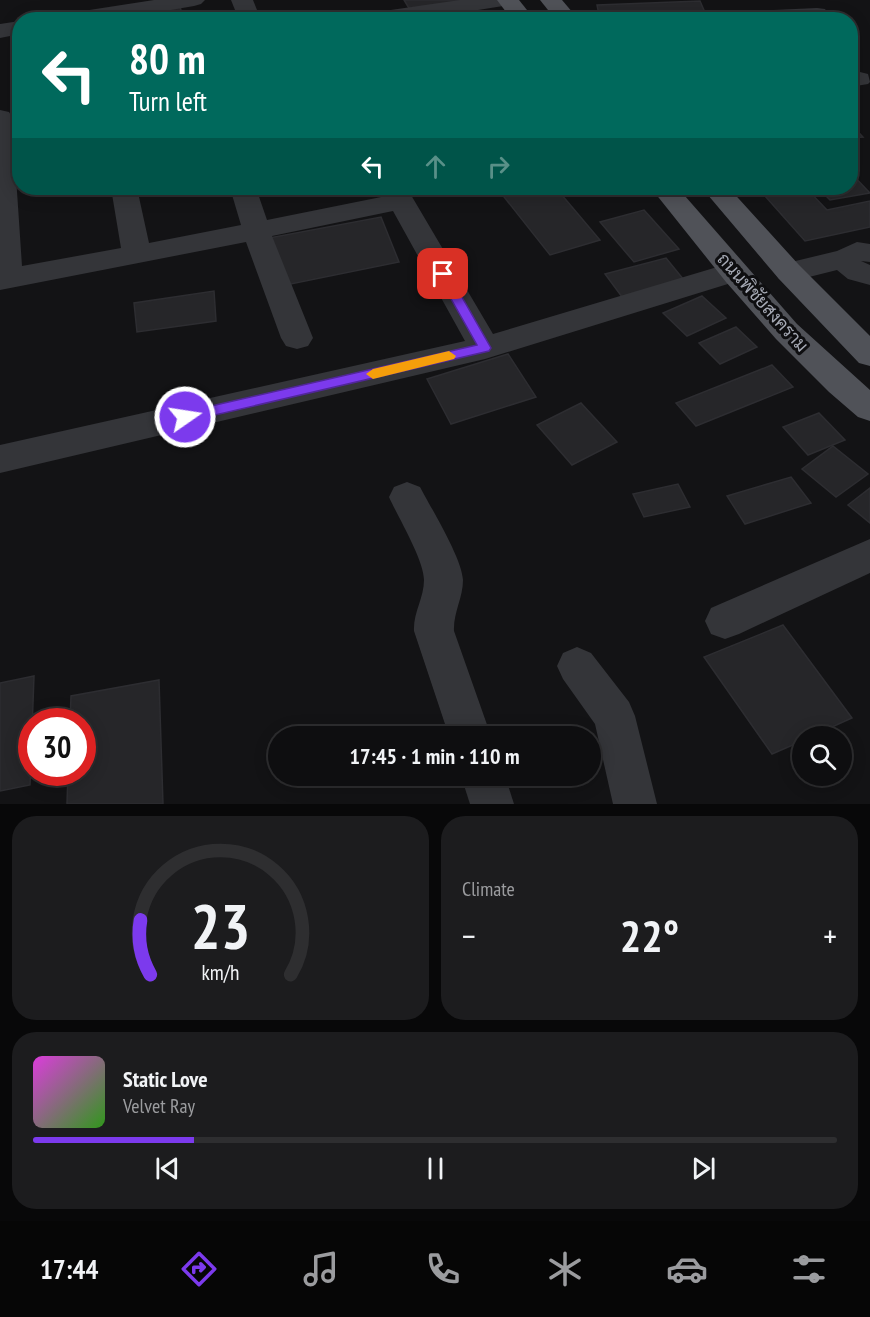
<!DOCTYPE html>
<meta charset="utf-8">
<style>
:root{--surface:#0e0e10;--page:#1c1c1e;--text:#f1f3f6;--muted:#9b9c9f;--line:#2e2e30;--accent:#7c3aed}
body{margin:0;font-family:"PT Sans Narrow",Sarabun,sans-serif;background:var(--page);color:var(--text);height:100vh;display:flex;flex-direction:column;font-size:22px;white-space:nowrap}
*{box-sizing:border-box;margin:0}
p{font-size:20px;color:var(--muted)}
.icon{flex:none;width:33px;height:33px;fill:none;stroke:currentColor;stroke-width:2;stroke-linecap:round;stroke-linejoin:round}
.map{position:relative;height:804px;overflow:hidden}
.details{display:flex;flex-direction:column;gap:12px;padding:12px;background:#080809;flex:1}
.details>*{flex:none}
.top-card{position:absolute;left:12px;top:12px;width:846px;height:183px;border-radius:24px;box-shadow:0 3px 15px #0003,0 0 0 2px var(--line);background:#00695c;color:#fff;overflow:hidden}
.tools{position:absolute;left:792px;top:726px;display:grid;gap:12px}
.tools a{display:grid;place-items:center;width:60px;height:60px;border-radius:50%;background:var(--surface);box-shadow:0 3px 15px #0003,0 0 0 2px var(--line);font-size:30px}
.speed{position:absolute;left:18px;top:708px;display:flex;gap:12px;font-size:30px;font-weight:700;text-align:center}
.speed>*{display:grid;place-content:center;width:78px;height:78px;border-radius:50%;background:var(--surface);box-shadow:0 3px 15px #0003,0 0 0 2px var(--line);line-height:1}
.speed .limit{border:9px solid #d22;background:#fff;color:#111}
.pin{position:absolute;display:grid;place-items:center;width:51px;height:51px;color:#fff;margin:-26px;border-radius:12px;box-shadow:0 3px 9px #0006}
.me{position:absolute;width:66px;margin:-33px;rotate:77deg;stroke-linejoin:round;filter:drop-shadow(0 0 4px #0008)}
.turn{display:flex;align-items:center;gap:21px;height:126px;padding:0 18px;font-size:27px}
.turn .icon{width:78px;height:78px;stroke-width:2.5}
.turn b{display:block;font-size:42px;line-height:51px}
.lanes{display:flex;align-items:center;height:57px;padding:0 18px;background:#0003;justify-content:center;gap:30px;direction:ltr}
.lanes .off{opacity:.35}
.big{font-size:45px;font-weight:800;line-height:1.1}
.details .tile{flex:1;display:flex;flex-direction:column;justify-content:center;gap:9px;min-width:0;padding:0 21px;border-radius:24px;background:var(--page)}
.details .dial{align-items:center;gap:0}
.dial svg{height:156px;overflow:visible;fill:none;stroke:var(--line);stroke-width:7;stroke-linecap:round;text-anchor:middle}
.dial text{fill:var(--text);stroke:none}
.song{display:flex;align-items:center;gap:18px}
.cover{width:72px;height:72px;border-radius:9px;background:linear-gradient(135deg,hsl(300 70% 55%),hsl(110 70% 35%))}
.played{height:6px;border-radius:3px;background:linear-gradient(90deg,var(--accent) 20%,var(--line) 20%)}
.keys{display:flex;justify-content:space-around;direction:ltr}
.heat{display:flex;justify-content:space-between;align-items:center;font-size:33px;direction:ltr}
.details .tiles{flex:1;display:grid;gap:12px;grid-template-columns:1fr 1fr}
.tile:last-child{grid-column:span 2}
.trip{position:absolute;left:268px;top:726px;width:333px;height:60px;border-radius:30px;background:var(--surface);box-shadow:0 3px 15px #0003,0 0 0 2px var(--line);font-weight:800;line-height:60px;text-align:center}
.menu{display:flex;height:96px;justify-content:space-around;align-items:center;background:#060606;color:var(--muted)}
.menu .icon{width:42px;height:42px}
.menu .selected{color:var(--accent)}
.menu b{font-size:27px;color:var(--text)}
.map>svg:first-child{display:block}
.building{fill:#262629;stroke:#2d2d31;stroke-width:1.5}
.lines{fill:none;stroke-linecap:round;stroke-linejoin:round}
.minor{fill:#343539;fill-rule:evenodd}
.major{fill:#505258;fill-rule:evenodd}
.route{fill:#7c3aed;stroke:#51269a;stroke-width:1.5}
.slow{fill:#f59e0b}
.labels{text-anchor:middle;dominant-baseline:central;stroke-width:6;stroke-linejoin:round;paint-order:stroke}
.street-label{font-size:18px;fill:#a5a9b4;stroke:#0e0e10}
</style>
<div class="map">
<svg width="870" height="804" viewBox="0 0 870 804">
<rect width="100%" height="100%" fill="#131315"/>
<g class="building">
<path d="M404 0H467L410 10Z"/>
<path d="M700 1 707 17 600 20 597 5Z"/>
<path d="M180 7 184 20H148L147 12Z"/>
<path d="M850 123 863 137 850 138Z"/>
<path d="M850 172 870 193 830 200 818 188H850Z"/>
<path d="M497 188H556L600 240 550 255Z"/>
<path d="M758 188H806L827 210 870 201V227L805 241Z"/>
<path d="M644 210 679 249 634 262 600 222Z"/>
<path d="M381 217 399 262 286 285 269 238Z"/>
<path d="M666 258 684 280 622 297 605 274Z"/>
<path d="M214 291 216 321 137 332 134 303Z"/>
<path d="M702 296 726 318 687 336 663 313Z"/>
<path d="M736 327 757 347 720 364 699 343Z"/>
<path d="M508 354 536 397 451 424 427 379Z"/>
<path d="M772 365 793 387 696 426 676 403Z"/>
<path d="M581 403 617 442 572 465 537 425Z"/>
<path d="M819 413 845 440 808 455 783 427Z"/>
<path d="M833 446 868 474 836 497 802 469Z"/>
<path d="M791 477 811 503 745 524 727 496Z"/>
<path d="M678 484 690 507 644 517 633 494Z"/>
<path d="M870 488V523L848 505Z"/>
<path d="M783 625 852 718 812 736H802V741L772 754 704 657Z"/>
<path d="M34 676 30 785 0 791V683Z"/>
<path d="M159 680 163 804H67L68 772H82V722H70L71 696Z"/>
</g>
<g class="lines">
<g class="minor">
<path d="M154 0H205L201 4 194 6 113 20H59L62 15 70 13Z"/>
<path d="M231 0H253L261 20H239Z"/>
<path d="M460 0H514L510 4 503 6 416 20H359L362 15 370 13Z"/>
<path d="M817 8 825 9 828 14 825 19 700 20 703 15 711 13Z"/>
<path d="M20 21V34L0 38V24Z"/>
<path d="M860 72 868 74 870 82 868 84 850 87V73Z"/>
<path d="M0 110 9 112 12 117 22 266 121 248 111 188H137L149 243 241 225 230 188H256L267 220 401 193 411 195 493 334 734 262 744 265 749 272 744 279 485 359 0 473V445L465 341 393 211 272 236 313 338 308 346 297 349 286 346 281 338 246 242 0 290Z"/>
<path d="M857 242 870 244V262L861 261 870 265V285L848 279 837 270 789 282 779 279 774 272 779 265 837 251Z"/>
<path d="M407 482 420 487C431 508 462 558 463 580 463 598 453 613 454 631L491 736H449L414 631C413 613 424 598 424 580 424 560 398 517 389 497L394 487Z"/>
<path d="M870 539V573L739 634 725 639 711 634 705 621 711 608Z"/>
<path d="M577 647 591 653 629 702 635 716 657 804H613L595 724 563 679 557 666 563 653Z"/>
<path d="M461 776H505L514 804H470Z"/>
</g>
<g class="major">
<path d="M497 0H519L535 20H512Z"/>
<path d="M540 0H562L579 20H556Z"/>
<path d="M651 188H678L797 324 870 390V421L858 417 829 392 776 339 726 282Z"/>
<path d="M702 188H729L799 265 870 336V366L859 363 779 279Z"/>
</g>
</g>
<path class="route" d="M443 270 447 271 491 348 489 351 185 422 180 421 178 417 185 412 477 345 437 274Z"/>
<path class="slow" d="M449 351 456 356 454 359 373 379 366 374 373 369Z"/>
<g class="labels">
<g class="street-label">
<text transform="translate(763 302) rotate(48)">ถนนพิชัยสงคราม</text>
</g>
</g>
</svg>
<div class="tools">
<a><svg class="icon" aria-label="search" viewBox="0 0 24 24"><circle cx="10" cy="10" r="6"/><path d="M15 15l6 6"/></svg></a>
</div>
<div class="speed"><div class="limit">30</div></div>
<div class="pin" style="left:443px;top:274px;background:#d93025"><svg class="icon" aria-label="arrive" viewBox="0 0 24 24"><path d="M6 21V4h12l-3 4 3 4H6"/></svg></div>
<svg class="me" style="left:185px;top:417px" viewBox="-20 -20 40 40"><circle r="17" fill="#7c3aed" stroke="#fff" stroke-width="3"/><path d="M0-11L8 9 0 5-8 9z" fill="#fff"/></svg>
<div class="trip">17:45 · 1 min · 110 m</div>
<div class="top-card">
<div class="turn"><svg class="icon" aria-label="left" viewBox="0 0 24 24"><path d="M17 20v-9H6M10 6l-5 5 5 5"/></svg><div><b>80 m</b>Turn left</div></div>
<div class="lanes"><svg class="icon" aria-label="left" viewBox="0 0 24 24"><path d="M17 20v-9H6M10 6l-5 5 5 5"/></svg><svg class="icon off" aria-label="ahead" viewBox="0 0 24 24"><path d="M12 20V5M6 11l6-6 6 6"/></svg><svg class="icon off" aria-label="right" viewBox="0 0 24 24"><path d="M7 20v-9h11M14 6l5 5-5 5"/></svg></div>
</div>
</div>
<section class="details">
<div class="tiles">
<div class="tile dial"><svg viewBox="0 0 100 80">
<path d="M14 69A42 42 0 1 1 86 69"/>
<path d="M14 69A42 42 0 0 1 9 41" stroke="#7c3aed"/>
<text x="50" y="56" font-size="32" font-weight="700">23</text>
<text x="50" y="72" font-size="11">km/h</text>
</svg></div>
<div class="tile"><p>Climate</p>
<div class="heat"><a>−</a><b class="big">22°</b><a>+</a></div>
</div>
<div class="tile">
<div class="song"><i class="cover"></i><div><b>Static Love</b><p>Velvet Ray</p></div></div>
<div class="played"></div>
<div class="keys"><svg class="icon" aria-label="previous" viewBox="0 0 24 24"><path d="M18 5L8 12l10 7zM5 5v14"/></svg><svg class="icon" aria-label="pause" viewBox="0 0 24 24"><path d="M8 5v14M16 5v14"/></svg><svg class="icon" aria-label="next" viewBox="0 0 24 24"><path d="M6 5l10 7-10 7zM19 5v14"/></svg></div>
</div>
</div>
</section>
<nav class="menu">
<b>17:44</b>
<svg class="icon selected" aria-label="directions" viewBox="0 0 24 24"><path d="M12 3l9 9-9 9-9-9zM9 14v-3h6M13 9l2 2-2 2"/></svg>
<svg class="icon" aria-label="music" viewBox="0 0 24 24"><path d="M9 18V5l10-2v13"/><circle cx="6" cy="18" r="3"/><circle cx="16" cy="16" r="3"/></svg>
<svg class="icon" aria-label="phone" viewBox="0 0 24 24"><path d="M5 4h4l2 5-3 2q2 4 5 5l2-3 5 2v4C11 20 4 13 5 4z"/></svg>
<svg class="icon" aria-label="climate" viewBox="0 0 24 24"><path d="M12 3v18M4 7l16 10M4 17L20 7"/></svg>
<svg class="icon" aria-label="car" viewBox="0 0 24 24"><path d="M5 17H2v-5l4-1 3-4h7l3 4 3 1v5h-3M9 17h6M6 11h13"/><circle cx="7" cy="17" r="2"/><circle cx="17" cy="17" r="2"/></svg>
<svg class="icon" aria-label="filters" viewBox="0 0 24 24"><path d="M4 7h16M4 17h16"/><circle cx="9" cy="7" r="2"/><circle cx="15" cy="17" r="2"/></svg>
</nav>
